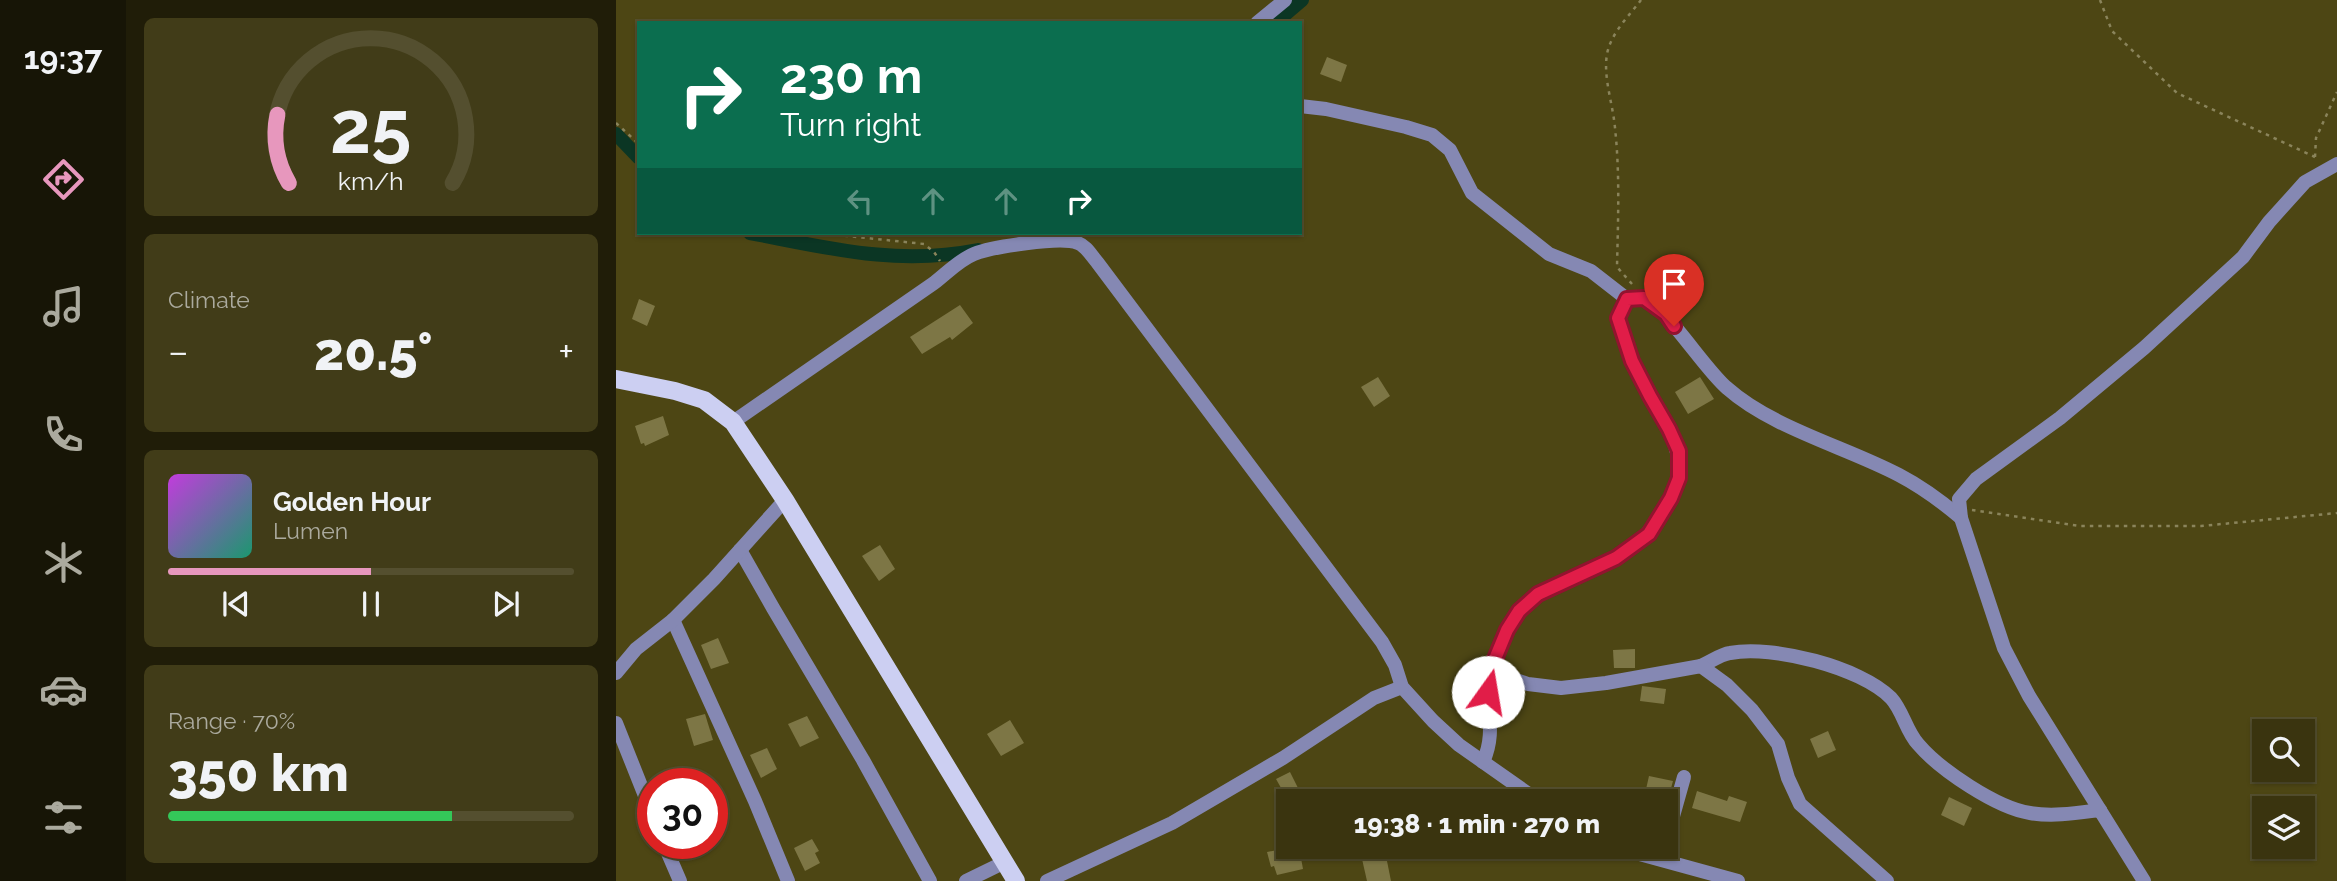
<!DOCTYPE html>
<meta charset="utf-8">
<style>
:root{--surface:#3a340f;--page:#413c18;--text:#f1f3f6;--muted:#abaa9e;--line:#544f2f;--accent:#e797bd}
body{margin:0;font-family:Raleway,sans-serif;background:var(--page);color:var(--text);height:100vh;display:flex;flex-direction:column;font-size:26px;white-space:nowrap}
*{box-sizing:border-box;margin:0}
p{font-size:23px;color:var(--muted)}
.icon{flex:none;width:38px;height:38px;fill:none;stroke:currentColor;stroke-width:2;stroke-linecap:round;stroke-linejoin:round}
.map{position:relative;flex:1;overflow:hidden}
.sheet{display:flex;flex-direction:column;gap:18px;padding:18px;background:#201d08;width:490px}
.sheet>*{flex:none}
.banner{position:absolute;left:21px;top:21px;width:665px;height:214px;border-radius:0px;box-shadow:0 2px 5px #0004,0 0 0 2px var(--line);background:#0b6e4f;color:#fff;overflow:hidden}
.buttons{position:absolute;left:1636px;top:719px;display:grid;gap:14px}
.buttons a{display:grid;place-items:center;width:63px;height:63px;border-radius:0px;background:var(--surface);box-shadow:0 2px 5px #0004,0 0 0 2px var(--line);font-size:35px}
.speed{position:absolute;left:21px;top:768px;display:flex;gap:14px;font-size:35px;font-weight:700;text-align:center}
.speed>*{display:grid;place-content:center;width:91px;height:91px;border-radius:50%;background:var(--surface);box-shadow:0 2px 5px #0004,0 0 0 2px var(--line);line-height:1}
.speed .limit{border:10px solid #d22;background:#fff;color:#111}
.pin{position:absolute;display:grid;place-items:center;width:60px;height:60px;color:#fff;margin:-72px -30px;border-radius:50% 50% 50% 0;rotate:-45deg;box-shadow:0 0 7px #0007}
.pin .icon{rotate:45deg}
.me{position:absolute;width:77px;margin:-38px;rotate:13deg;stroke-linejoin:round;filter:drop-shadow(0 0 5px #0008)}
.turn{display:flex;align-items:center;gap:24px;height:147px;padding:0 28px;font-size:32px}
.turn .icon{width:91px;height:91px;stroke-width:2.5}
.turn b{display:block;font-size:49px;line-height:60px}
.lanes{display:flex;align-items:center;height:66px;padding:0 28px;background:#0003;justify-content:center;gap:35px;direction:ltr}
.lanes .off{opacity:.35}
.big{font-size:52px;font-weight:800;line-height:1.1}
.sheet .card{flex:1;display:flex;flex-direction:column;justify-content:center;gap:10px;min-width:0;padding:0 24px;border-radius:10px;background:var(--page)}
.sheet .dial{align-items:center;gap:0}
.dial svg{height:182px;overflow:visible;fill:none;stroke:var(--line);stroke-width:7;stroke-linecap:round;text-anchor:middle}
.dial text{fill:var(--text);stroke:none}
.song{display:flex;align-items:center;gap:21px}
.cover{width:84px;height:84px;border-radius:10px;background:linear-gradient(135deg,hsl(290 70% 55%),hsl(160 70% 35%))}
.played{height:7px;border-radius:4px;background:linear-gradient(90deg,var(--accent) 50%,var(--line) 50%)}
.keys{display:flex;justify-content:space-around;direction:ltr}
.heat{display:flex;justify-content:space-between;align-items:center;font-size:38px;direction:ltr}
.charge{height:10px;border-radius:5px;background:linear-gradient(90deg,#34c759 70%,var(--line) 0)}
.trip{position:absolute;left:660px;top:789px;width:402px;height:70px;border-radius:0px;background:var(--surface);box-shadow:0 2px 5px #0004,0 0 0 2px var(--line);font-weight:800;line-height:70px;text-align:center}
main{display:flex;flex:1;min-height:0}
.dock{display:flex;flex-direction:column;width:126px;justify-content:space-around;align-items:center;background:#171506;color:var(--muted)}
.dock .icon{width:49px;height:49px}
.dock .selected{color:var(--accent)}
.dock b{font-size:32px;color:var(--text)}
.map>svg:first-child{display:block}
.lines{fill:none;stroke-linecap:round;stroke-linejoin:round}
.canal{stroke:#0b3624;stroke-width:14}
.building{fill:#7d7645}
.path{stroke:#8a845b;stroke-width:2.5;stroke-dasharray:3.5 5;stroke-linecap:butt}
.minor{stroke:#8588b3;stroke-width:14}
.major{stroke:#cccff2;stroke-width:18}
.route-casing{stroke:#92132f;stroke-width:18}
.route{stroke:#e11d48;stroke-width:12}
</style>
<main>
<nav class="dock">
<b>19:37</b>
<svg class="icon selected" aria-label="directions" viewBox="0 0 24 24"><path d="M12 3l9 9-9 9-9-9zM9 14v-3h6M13 9l2 2-2 2"/></svg>
<svg class="icon" aria-label="music" viewBox="0 0 24 24"><path d="M9 18V5l10-2v13"/><circle cx="6" cy="18" r="3"/><circle cx="16" cy="16" r="3"/></svg>
<svg class="icon" aria-label="phone" viewBox="0 0 24 24"><path d="M5 4h4l2 5-3 2q2 4 5 5l2-3 5 2v4C11 20 4 13 5 4z"/></svg>
<svg class="icon" aria-label="climate" viewBox="0 0 24 24"><path d="M12 3v18M4 7l16 10M4 17L20 7"/></svg>
<svg class="icon" aria-label="car" viewBox="0 0 24 24"><path d="M5 17H2v-5l4-1 3-4h7l3 4 3 1v5h-3M9 17h6M6 11h13"/><circle cx="7" cy="17" r="2"/><circle cx="17" cy="17" r="2"/></svg>
<svg class="icon" aria-label="filters" viewBox="0 0 24 24"><path d="M4 7h16M4 17h16"/><circle cx="9" cy="7" r="2"/><circle cx="15" cy="17" r="2"/></svg>
</nav>
<section class="sheet">
<div class="card dial"><svg viewBox="0 0 100 80">
<path d="M14 69A42 42 0 1 1 86 69"/>
<path d="M14 69A42 42 0 0 1 9 39" stroke="#e797bd"/>
<text x="50" y="56" font-size="32" font-weight="700">25</text>
<text x="50" y="72" font-size="11">km/h</text>
</svg></div>
<div class="card"><p>Climate</p>
<div class="heat"><a>−</a><b class="big">20.5°</b><a>+</a></div>
</div>
<div class="card">
<div class="song"><i class="cover"></i><div><b>Golden Hour</b><p>Lumen</p></div></div>
<div class="played"></div>
<div class="keys"><svg class="icon" aria-label="previous" viewBox="0 0 24 24"><path d="M18 5L8 12l10 7zM5 5v14"/></svg><svg class="icon" aria-label="pause" viewBox="0 0 24 24"><path d="M8 5v14M16 5v14"/></svg><svg class="icon" aria-label="next" viewBox="0 0 24 24"><path d="M6 5l10 7-10 7zM19 5v14"/></svg></div>
</div>
<div class="card"><p>Range · 70%</p><b class="big">350 km</b><div class="charge"></div></div>
</section>
<div class="map">
<svg width="1721" height="881" viewBox="0 0 1721 881">
<rect width="100%" height="100%" fill="#4d4614"/>
<g class="lines">
<g class="canal">
<path d="M659 23 686 0"/>
<path d="M0 134 23 158"/>
<path d="M134 233C213 248 280 266 362 250"/>
</g>
</g>
<g class="building">
<path d="M711 57 731 65 725 82 704 74Z"/>
<path d="M23 299 39 306 31 326 16 319Z"/>
<path d="M344 305 357 323 336 340 334 337 306 354 294 337Z"/>
<path d="M762 377 774 396 758 407 745 387Z"/>
<path d="M1084 377 1098 399 1072 414 1059 392Z"/>
<path d="M47 416 53 435 29 446 28 443 25 444 19 426Z"/>
<path d="M264 545 279 569 263 581 246 556Z"/>
<path d="M102 638 113 663 95 669 85 645Z"/>
<path d="M1019 649V668H998L997 650Z"/>
<path d="M857 683 863 711 845 715 837 687Z"/>
<path d="M1026 686 1050 689 1048 704 1024 701Z"/>
<path d="M89 714 97 740 78 746 70 719Z"/>
<path d="M191 716 203 738 184 747 172 724Z"/>
<path d="M394 720 408 743 385 756 371 734Z"/>
<path d="M1212 731 1220 750 1202 758 1194 739Z"/>
<path d="M151 748 161 769 145 778 134 755Z"/>
<path d="M674 772 689 802H673L660 779Z"/>
<path d="M1033 776 1057 781 1051 803 1028 798Z"/>
<path d="M1081 791 1111 801 1113 796 1131 802 1124 822 1076 808Z"/>
<path d="M1333 797 1356 808 1348 826 1325 815Z"/>
<path d="M196 839 203 851 199 853 204 863 189 871 178 848Z"/>
<path d="M676 847H689L691 856 685 858 687 869 661 875 658 866 655 867 651 852Z"/>
<path d="M770 856 775 881H751L746 859Z"/>
</g>
<g class="lines">
<g class="path">
<path d="M1484 0 1496 31 1561 93 1699 157"/>
<path d="M0 123 23 144"/>
<path d="M1699 157 1700 138 1721 92"/>
<path d="M203 233 308 244 318 252 324 261"/>
<path d="M1016 284 1001 267C1002 221 1004 174 999 128 997 104 987 78 991 54 995 33 1013 16 1025 0"/>
<path d="M1356 510 1463 526H1585L1721 513"/>
</g>
<g class="minor">
<path d="M641 23 669 0"/>
<path d="M684 106 710 109 790 127 816 135 834 150 856 193 933 254 975 271 1011 299"/>
<path d="M117 422 318 283C331 273 343 260 358 254 375 247 445 236 462 243 470 246 475 255 481 262L766 642 779 665 786 687 817 721 843 745 924 802"/>
<path d="M124 550 157 608 247 760 314 881"/>
<path d="M57 620 139 801 172 881"/>
<path d="M1085 666C1094 662 1105 654 1114 653 1157 645 1244 667 1275 698 1287 711 1290 731 1302 744 1324 770 1381 808 1414 813 1437 817 1461 813 1484 810"/>
<path d="M874 671 912 684 945 688 990 683 1085 666 1111 685 1136 710 1162 744 1172 778 1184 804 1271 881"/>
<path d="M0 673 20 649 57 620 98 579 169 500"/>
<path d="M0 723 37 816"/>
<path d="M867 762C878 738 873 719 872 694 872 671 888 628 904 610 929 581 970 577 1001 558 1025 543 1034 532 1049 509 1077 462 1057 439 1034 397 1020 372 1009 345 1002 318L1011 299C1015 298 1023 297 1027 298 1048 304 1089 370 1111 388 1156 428 1230 447 1283 475 1306 487 1325 501 1345 518"/>
<path d="M1050 841 1068 777"/>
<path d="M48 844 64 881"/>
<path d="M998 847 1122 881"/>
<path d="M350 881 389 862"/>
<path d="M431 881 556 823 667 758 758 698 786 687"/>
<path d="M1528 881 1413 696 1388 648 1345 518 1343 499 1360 479 1444 418 1528 348 1627 257 1653 222 1689 182 1721 164"/>
</g>
<path class="major" d="M0 379 59 391 88 400 117 422 169 500 400 881"/>
</g>
<g class="lines">
<g class="route-casing">
<path id="route" d="M872 692 874 671 891 630 903 611 922 594 1000 558 1033 534 1055 498 1063 478V451L1053 429 1034 396 1016 361 1002 318 1011 299 1028 298 1050 314 1058 326"/>
</g>
<use href="#route" class="route"/>
</g>
</svg>
<div class="buttons">
<a><svg class="icon" aria-label="search" viewBox="0 0 24 24"><circle cx="10" cy="10" r="6"/><path d="M15 15l6 6"/></svg></a>
<a><svg class="icon" aria-label="layers" viewBox="0 0 24 24"><path d="M12 4l9 5-9 5-9-5zM3 14l9 5 9-5"/></svg></a>
</div>
<div class="speed"><div class="limit">30</div></div>
<div class="pin" style="left:1058px;top:326px;background:#d93025"><svg class="icon" aria-label="arrive" viewBox="0 0 24 24"><path d="M6 21V4h12l-3 4 3 4H6"/></svg></div>
<svg class="me" style="left:872px;top:692px" viewBox="-20 -20 40 40"><circle r="19" fill="#fff"/><path d="M0-13L10 11 0 6-10 11z" fill="#e11d48"/></svg>
<div class="trip">19:38 · 1 min · 270 m</div>
<div class="banner">
<div class="turn"><svg class="icon" aria-label="right" viewBox="0 0 24 24"><path d="M7 20v-9h11M14 6l5 5-5 5"/></svg><div><b>230 m</b>Turn right</div></div>
<div class="lanes"><svg class="icon off" aria-label="left" viewBox="0 0 24 24"><path d="M17 20v-9H6M10 6l-5 5 5 5"/></svg><svg class="icon off" aria-label="ahead" viewBox="0 0 24 24"><path d="M12 20V5M6 11l6-6 6 6"/></svg><svg class="icon off" aria-label="ahead" viewBox="0 0 24 24"><path d="M12 20V5M6 11l6-6 6 6"/></svg><svg class="icon" aria-label="right" viewBox="0 0 24 24"><path d="M7 20v-9h11M14 6l5 5-5 5"/></svg></div>
</div>
</div>
</main>
